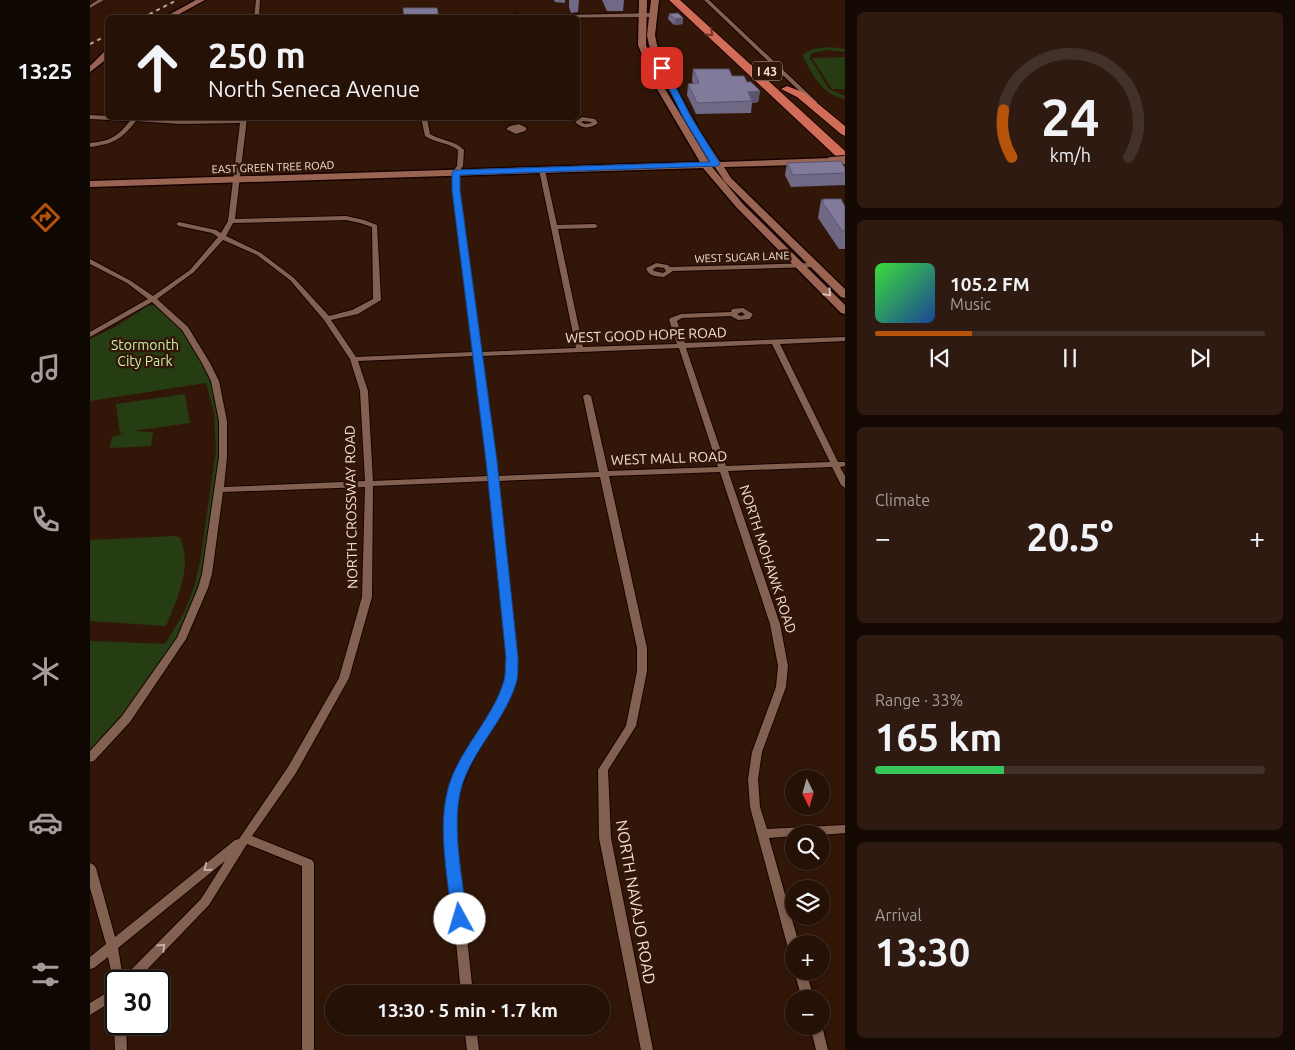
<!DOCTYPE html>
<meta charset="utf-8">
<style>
:root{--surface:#261106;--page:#2e1a10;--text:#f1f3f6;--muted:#a49d9b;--line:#423128;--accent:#b45309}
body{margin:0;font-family:Ubuntu,sans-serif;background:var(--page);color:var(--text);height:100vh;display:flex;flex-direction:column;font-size:19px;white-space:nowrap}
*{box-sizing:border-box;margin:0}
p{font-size:16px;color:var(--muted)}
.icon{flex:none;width:28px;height:28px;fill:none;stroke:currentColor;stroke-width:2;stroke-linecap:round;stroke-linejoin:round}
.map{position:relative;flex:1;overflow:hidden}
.panel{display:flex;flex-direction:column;gap:12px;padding:12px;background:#150903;width:450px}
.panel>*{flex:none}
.guide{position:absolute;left:15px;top:15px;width:475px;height:105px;border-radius:8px;box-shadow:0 2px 8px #0003,0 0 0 1px var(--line);background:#261106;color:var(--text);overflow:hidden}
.needle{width:32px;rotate:175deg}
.tools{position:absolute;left:695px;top:770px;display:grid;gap:10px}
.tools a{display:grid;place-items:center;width:45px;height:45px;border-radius:50%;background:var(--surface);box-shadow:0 2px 8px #0003,0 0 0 1px var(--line);font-size:25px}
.speed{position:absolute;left:15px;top:970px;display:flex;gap:10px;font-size:25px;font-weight:700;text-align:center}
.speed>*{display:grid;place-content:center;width:65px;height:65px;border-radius:50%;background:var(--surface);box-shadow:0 2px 8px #0003,0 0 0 1px var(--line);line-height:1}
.speed .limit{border:2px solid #111;border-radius:8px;background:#fff;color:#111}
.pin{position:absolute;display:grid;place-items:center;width:42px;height:42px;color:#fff;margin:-21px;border-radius:10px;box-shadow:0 2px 8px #0006}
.me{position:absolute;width:55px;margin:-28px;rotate:354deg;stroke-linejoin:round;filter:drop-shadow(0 0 4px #0008)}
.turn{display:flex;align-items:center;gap:18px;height:105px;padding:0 20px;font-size:22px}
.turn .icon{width:65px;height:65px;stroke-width:2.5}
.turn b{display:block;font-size:35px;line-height:42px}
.big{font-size:38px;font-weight:700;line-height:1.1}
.panel .widget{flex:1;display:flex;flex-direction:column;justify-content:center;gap:8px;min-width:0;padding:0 18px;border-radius:8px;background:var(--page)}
.panel .dial{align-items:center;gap:0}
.dial svg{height:130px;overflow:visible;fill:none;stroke:var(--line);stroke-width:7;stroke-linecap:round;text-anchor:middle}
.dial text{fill:var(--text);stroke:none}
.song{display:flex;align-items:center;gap:15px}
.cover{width:60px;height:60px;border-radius:8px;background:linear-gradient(135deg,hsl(120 70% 55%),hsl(220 70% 35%))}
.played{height:5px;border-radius:2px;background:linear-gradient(90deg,var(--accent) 25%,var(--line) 25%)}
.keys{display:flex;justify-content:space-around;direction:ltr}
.heat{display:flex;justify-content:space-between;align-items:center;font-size:28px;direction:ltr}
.charge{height:8px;border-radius:4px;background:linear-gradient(90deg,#34c759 33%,var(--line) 0)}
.trip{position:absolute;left:235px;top:985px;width:285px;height:50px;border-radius:25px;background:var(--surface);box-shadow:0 2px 8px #0003,0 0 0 1px var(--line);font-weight:700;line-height:50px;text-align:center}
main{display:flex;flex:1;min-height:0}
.tabs{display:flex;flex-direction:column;width:90px;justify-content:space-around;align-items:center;background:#0f0702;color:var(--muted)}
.tabs .icon{width:35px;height:35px}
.tabs .current{color:var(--accent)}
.tabs b{font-size:22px;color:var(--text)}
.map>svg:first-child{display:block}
.green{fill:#263d14}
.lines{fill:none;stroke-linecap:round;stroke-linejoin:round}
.street-casing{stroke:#180200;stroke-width:2}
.secondary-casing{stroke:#180200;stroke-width:3}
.highway-casing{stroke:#180200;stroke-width:2}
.street{fill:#836151;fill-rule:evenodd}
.secondary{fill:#9a6453;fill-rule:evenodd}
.highway{fill:#d16c58;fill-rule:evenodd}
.rail{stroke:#baa499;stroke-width:2;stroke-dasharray:4 4;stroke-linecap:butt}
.secondary-bridge-casing{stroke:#180200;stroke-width:10;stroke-linecap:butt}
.secondary-bridge{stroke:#9a6453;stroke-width:8}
.wall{fill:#6f6985}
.shaded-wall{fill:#5a556c}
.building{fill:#817a9b;stroke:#5a556c}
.oneway{stroke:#6a3524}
.oneway2{stroke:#dabcb0}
.oneway3{stroke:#c7aea2}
.route{fill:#1a73e8;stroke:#114b97}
.labels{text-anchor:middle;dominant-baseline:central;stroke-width:5;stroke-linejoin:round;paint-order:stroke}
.far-street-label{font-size:11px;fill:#f5e2d8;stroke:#321708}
.shield{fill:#321708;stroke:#baa59a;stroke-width:1}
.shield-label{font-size:12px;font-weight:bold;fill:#f5e2d8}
.street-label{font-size:14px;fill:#f5e2d8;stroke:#321708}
.park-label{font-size:14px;fill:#c5f1a9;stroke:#321708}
.near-street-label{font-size:16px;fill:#f5e2d8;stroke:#321708}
</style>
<main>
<nav class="tabs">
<b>13:25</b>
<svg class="icon current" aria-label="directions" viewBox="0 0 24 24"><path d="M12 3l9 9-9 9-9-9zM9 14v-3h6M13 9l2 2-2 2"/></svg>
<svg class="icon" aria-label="music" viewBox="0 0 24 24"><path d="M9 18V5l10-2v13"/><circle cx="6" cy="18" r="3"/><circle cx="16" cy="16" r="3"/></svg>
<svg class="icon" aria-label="phone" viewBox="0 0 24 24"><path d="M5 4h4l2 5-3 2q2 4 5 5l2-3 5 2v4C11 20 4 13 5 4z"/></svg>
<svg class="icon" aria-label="climate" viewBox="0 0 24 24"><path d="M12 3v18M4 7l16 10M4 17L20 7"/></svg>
<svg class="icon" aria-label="car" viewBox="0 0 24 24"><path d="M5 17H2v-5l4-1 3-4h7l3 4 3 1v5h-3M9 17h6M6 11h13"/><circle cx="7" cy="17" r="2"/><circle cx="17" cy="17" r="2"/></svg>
<svg class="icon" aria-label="filters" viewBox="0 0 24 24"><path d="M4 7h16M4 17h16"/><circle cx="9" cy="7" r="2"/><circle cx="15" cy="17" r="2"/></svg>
</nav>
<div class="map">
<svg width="755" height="1050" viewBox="0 0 755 1050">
<rect width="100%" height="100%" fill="#321708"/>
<g class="green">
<path d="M740 47 755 49V52L738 50 722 53 720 58 739 89 755 96V99C732 94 724 77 713 57V54L723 49Z"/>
<path d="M755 57V89H742L722 58Z"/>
<path d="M63 305C75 309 86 324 93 333 112 357 123 382 128 412 132 433 129 455 127 476 122 524 116 574 96 619 72 670 36 712 0 755V641L75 644 94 613 104 587 110 562 126 451 124 412 116 383 0 401V339L25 327 58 306Z"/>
<path d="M95 394 100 423 43 431 63 432 61 446 20 448 22 437 34 433H30L26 404Z"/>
<path d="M86 536 90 538C103 567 87 599 76 626L0 621V540Z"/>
</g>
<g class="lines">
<g class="street-casing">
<g id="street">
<path d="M8 0H14L0 8V5Z"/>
<path d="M166 0H170L169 18H164Z"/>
<path d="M614 0H619L727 102V104H723Z"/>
<path d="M426 14 431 16 564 13 567 15 564 17 417 18Z"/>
<path d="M0 115 18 116V118L90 120 151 119V118H157L145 219 256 216 274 220 287 225 291 300 268 314 241 320 266 357 384 352 363 190V172L367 166 368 150C358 142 345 143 335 136L331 118H337L340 134C351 141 365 140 374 150L373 166 369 172V190L391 352 486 348 449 170 452 168 455 170 467 225 505 224 508 226 505 228 468 229 493 347 587 344 579 320 580 318 591 314 641 312 642 309 653 308 663 314 660 319 648 320 641 316 592 318 587 321 595 343 755 337V341L690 344 748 462H755V466L750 467 755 476V488L751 485 742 467 638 471 690 624 698 666 696 687 672 752 668 779 670 807 677 829 755 825V833L731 835 704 834V836L679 838 709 944H704V953L700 952 698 948 660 807 658 779 662 752 686 687 688 666 680 624 630 472 519 476 557 648V671L546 726 518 770 521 838 563 1050H551L509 838 508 770 536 726 547 671V648L510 477 408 481 427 658 426 679 418 700 381 764 369 792 365 826 383 994H371L355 826 359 792 371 764 408 700 416 679 417 658 400 481 283 486 282 597 259 678 206 773 162 836 222 860 224 863V1050H212V866L157 844 119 905 46 981H26V986L24 985 18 957 4 968 0 969V957L16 944 0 888V863L4 865 6 868 25 937 145 840 149 839 198 767 249 678 272 597 275 487 133 492 122 574 118 588 96 639 40 722 4 761 0 762V751L32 716 87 638 108 588 112 574 129 457V421L121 381 112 363 92 330 62 302 0 337V332L58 299 37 283 0 264V259L41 281 63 296 100 270 128 237 122 233 89 226 86 224 89 222 126 230 131 233 138 221 150 123 90 124 46 121C31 140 23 144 0 147V143C20 141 27 137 40 121L0 119ZM256 220 270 223 282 227 283 299 262 310 239 316 204 278 171 253 136 236 143 223ZM133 240 167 255 200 280 234 320 260 359 270 391 275 481 134 487 137 457V421L129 381 120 363 98 327 67 299 104 272ZM652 312 655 315 650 316 647 314ZM682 344 740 462 636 466 596 348ZM589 348 628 467 518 471 501 396 497 394 493 396 509 472 408 476 392 356ZM384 356 399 476 283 481 278 391 268 361ZM135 861 111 899 33 978 28 948Z"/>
<path d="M492 117 505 119 508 123C501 129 491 129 485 122ZM493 121 501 122 502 123 495 124 491 122Z"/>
<path d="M429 124 437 128 435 131 426 134 416 129 420 126Z"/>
<path d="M566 263 578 265 580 267 724 263 727 265 724 267 583 271 574 277C565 276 559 277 556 268ZM567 267 574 268 576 271 573 273 564 271 563 269Z"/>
<path d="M704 971H716L724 999H712Z"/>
<path d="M26 987V999L0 1015V1003Z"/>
<path d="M26 1020V1024H36L37 1050H25L24 1024Z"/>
<path d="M731 1024 732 1026 738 1050H726L720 1026H731Z"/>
<path d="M374 1026H386L389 1050H377Z"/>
</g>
</g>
<g class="secondary-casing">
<g id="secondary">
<path d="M106 0H115L82 18H73Z"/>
<path d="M549 0H557L556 45 572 84 619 162H622L601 130 573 79 559 45 557 35 561 0H569L565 35 567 45 581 79 609 130 630 162 741 158 745 161 741 164 634 167 641 178 755 289V298L751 297 635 182 625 167H622L653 204 755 305V314L751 313 647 208 613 168 0 187V181L610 162 564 84 548 45Z"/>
<path d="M15 51H18V58L0 72V66Z"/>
</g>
</g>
<g class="highway-casing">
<g id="highway">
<path d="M579 0H590L755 151V162L751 161Z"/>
<path d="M697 86 715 93 755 126V136L751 134 707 97 691 89Z"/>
</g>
</g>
<use href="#street" class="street"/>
<use href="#secondary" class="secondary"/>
<use href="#highway" class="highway"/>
<g class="rail">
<path d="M52 18 87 0"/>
<path d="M0 44 18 35"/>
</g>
<g class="secondary-bridge-casing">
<path id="secondary-bridge" d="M741 161 755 160"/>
</g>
<use href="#secondary-bridge" class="secondary-bridge"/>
</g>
<g class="wall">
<path d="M464 0H475V3L465 2Z"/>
<path d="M479 0H489L488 12 481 13 479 7Z"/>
<path d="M512 0H534L533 11H517Z"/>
<path d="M579 14 593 24 584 25 578 19Z"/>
<path d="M603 69 642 76 657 82 670 91 668 102 662 103 661 113 606 114 597 95 598 84H603L602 80Z"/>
<path d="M697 163 755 168V185L701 187 695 175Z"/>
<path d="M733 199 755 207V249H749L728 218 731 200H732Z"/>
</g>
<g class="shaded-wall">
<path d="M593 18V24L584 25 585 19Z"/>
<path d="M670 91 668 102 662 103V101L658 92Z"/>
</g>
<g class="building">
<path d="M313 8H347L349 18 273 17 314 16Z"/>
<path d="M588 13 593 18 585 19 579 14Z"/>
<path d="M603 69H639L642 76H654L657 82H661L670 91 658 92 662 101 607 103 598 84 609 83Z"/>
<path d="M751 161 755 168V173L703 175 697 163Z"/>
<path d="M733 199H751L755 207V230L752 231 731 200H734Z"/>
</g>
<defs><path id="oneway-chevron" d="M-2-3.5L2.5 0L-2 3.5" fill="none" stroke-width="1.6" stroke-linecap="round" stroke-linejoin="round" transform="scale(1.25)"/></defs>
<use class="oneway" href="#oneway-chevron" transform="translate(620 33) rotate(43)"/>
<use class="oneway2" href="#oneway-chevron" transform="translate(738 293) rotate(46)"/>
<g class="oneway3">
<use href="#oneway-chevron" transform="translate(117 868) rotate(141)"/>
<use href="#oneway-chevron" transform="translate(72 947) rotate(-44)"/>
</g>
<path class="route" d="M572 65 576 68 601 117 630 164 628 166 370 175V190L407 461 428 658C428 665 428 673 427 680 416 721 379 752 370 793 362 832 373 880 377 919L375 924 370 925 364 924 362 919C358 880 348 831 357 793 366 752 402 721 414 681 416 673 415 665 416 658L396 461 362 190V172L366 170 620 162 593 117 569 68Z"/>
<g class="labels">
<g class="far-street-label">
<text transform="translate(183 167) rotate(-2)">EAST GREEN TREE ROAD</text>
<text transform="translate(652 257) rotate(-2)">WEST SUGAR LANE</text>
</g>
<rect class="shield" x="662" y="61.5" width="30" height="19" rx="4"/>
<g class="shield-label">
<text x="677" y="71">I 43</text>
</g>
<g class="street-label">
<text transform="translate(556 335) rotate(-2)">WEST GOOD HOPE ROAD</text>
<text transform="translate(579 458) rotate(-2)">WEST MALL ROAD</text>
<text transform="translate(261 507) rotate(-91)">NORTH CROSSWAY ROAD</text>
<text transform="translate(678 559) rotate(72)">NORTH MOHAWK ROAD</text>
</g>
<g class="park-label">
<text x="55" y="345">Stormonth<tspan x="55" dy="16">City Park</tspan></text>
</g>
<g class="near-street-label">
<text transform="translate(546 902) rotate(80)">NORTH NAVAJO ROAD</text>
</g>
</g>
</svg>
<div class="tools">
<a><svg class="needle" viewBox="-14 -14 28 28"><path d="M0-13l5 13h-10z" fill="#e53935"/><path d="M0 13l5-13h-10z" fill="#a49d9b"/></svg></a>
<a><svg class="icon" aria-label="search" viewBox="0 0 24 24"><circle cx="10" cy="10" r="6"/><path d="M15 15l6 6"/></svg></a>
<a><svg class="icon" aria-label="layers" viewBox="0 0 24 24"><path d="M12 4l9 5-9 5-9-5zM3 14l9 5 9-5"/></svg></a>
<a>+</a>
<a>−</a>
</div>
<div class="speed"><div class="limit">30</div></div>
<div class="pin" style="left:572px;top:68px;background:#d93025"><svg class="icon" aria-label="arrive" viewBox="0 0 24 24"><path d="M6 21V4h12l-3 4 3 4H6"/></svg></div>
<svg class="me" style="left:370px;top:919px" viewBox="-20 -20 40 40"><circle r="19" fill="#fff"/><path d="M0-13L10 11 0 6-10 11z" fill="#1a73e8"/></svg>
<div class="trip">13:30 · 5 min · 1.7 km</div>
<div class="guide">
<div class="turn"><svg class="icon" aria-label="ahead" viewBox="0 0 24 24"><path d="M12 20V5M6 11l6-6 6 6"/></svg><div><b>250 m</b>North Seneca Avenue</div></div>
</div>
</div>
<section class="panel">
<div class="widget dial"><svg viewBox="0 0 100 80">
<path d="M14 69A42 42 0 1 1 86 69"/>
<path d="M14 69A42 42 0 0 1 9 40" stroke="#b45309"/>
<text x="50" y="56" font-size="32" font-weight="700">24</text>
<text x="50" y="72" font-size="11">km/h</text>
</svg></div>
<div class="widget">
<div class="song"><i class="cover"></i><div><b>105.2 FM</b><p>Music</p></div></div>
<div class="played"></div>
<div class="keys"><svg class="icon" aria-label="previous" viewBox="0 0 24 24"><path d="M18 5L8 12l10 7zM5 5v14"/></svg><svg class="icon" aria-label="pause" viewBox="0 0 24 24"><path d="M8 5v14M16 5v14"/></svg><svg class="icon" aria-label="next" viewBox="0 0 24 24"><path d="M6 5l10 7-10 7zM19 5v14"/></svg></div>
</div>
<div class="widget"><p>Climate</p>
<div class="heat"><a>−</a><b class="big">20.5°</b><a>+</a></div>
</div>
<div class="widget"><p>Range · 33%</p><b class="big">165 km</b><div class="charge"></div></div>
<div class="widget"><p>Arrival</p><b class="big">13:30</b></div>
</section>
</main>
